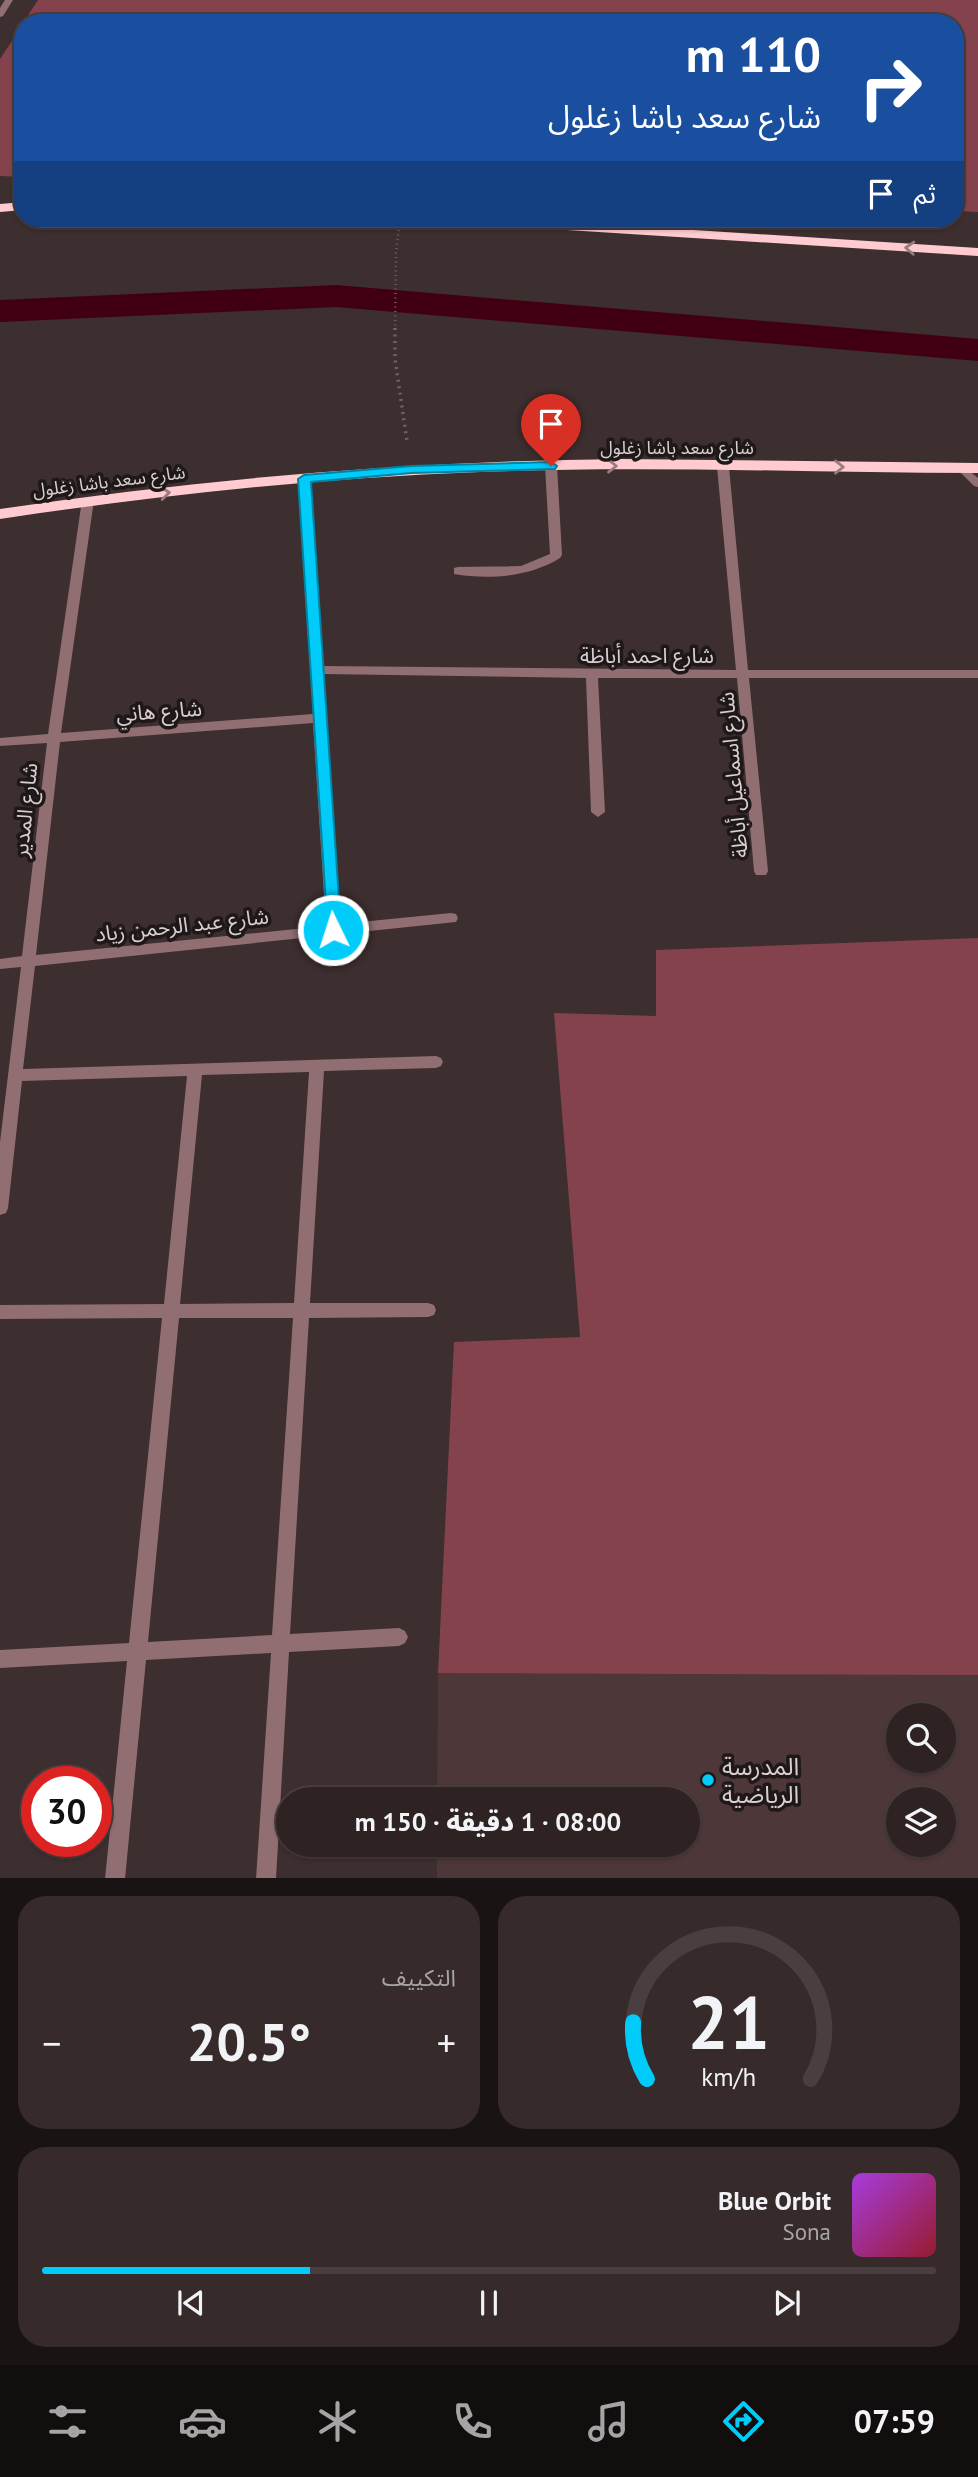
<!DOCTYPE html>
<html lang="ar">
<meta charset="utf-8">
<style>
:root{--surface:#2e2223;--page:#362a2b;--text:#f1f3f6;--muted:#a7a4a6;--line:#493f41;--accent:#01cbf9}
body{margin:0;font-family:"PT Sans","Noto Sans Arabic",sans-serif;background:var(--page);color:var(--text);direction:rtl;height:100vh;display:flex;flex-direction:column;font-size:26px;white-space:nowrap}
*{box-sizing:border-box;margin:0}
p{font-size:23px;color:var(--muted)}
.icon{flex:none;width:38px;height:38px;fill:none;stroke:currentColor;stroke-width:2;stroke-linecap:round;stroke-linejoin:round}
.map{position:relative;height:1878px;overflow:hidden;direction:ltr}
.drawer{display:flex;flex-direction:column;gap:18px;padding:18px;background:#191313;flex:1}
.drawer>*{flex:none}
.banner{position:absolute;left:14px;top:14px;width:950px;height:214px;border-radius:28px;box-shadow:0 2px 5px #0004,0 0 0 2px var(--line);direction:rtl;background:#1a4fa0;color:#fff;overflow:hidden}
.buttons{position:absolute;left:886px;top:1703px;display:grid;gap:14px}
.buttons a{display:grid;place-items:center;width:70px;height:70px;border-radius:50%;background:var(--surface);box-shadow:0 2px 5px #0004,0 0 0 2px var(--line);font-size:35px}
.speed{position:absolute;left:21px;top:1766px;display:flex;gap:14px;font-size:35px;font-weight:700;text-align:center}
.speed>*{display:grid;place-content:center;width:91px;height:91px;border-radius:50%;background:var(--surface);box-shadow:0 2px 5px #0004,0 0 0 2px var(--line);line-height:1}
.speed .limit{border:10px solid #d22;background:#fff;color:#111}
.pin{position:absolute;display:grid;place-items:center;width:60px;height:60px;color:#fff;margin:-72px -30px;border-radius:50% 50% 50% 0;rotate:-45deg;box-shadow:0 0 7px #0007}
.pin .icon{rotate:45deg}
.me{position:absolute;width:77px;margin:-38px;rotate:356deg;stroke-linejoin:round;filter:drop-shadow(0 0 5px #0008)}
.turn{display:flex;align-items:center;gap:24px;height:147px;padding:0 28px;font-size:32px}
.turn .icon{width:91px;height:91px;stroke-width:2.5}
.turn b{display:block;font-size:49px;line-height:60px}
.then{display:flex;align-items:center;height:66px;padding:0 28px;background:#0003;gap:14px;font-size:26px}
.big{font-size:52px;font-weight:800;line-height:1.1}
.drawer .card{flex:1;display:flex;flex-direction:column;justify-content:center;gap:10px;min-width:0;padding:0 24px;border-radius:28px;background:var(--page)}
.drawer .dial{align-items:center;gap:0}
.dial svg{height:182px;overflow:visible;fill:none;stroke:var(--line);stroke-width:7;stroke-linecap:round;text-anchor:middle}
.dial text{fill:var(--text);stroke:none}
.song{display:flex;align-items:center;gap:21px}
.cover{width:84px;height:84px;border-radius:10px;background:linear-gradient(135deg,hsl(280 70% 55%),hsl(350 70% 35%))}
.played{height:7px;border-radius:4px;background:linear-gradient(90deg,var(--accent) 30%,var(--line) 30%)}
.keys{display:flex;justify-content:space-around;direction:ltr}
.heat{display:flex;justify-content:space-between;align-items:center;font-size:38px;direction:ltr}
.drawer .tiles{flex:1;display:grid;gap:18px;grid-template-columns:1fr 1fr}
.card:last-child{grid-column:span 2}
.trip{position:absolute;left:276px;top:1787px;width:424px;height:70px;border-radius:35px;background:var(--surface);box-shadow:0 2px 5px #0004,0 0 0 2px var(--line);font-weight:800;line-height:70px;text-align:center;direction:rtl}
.menu{display:flex;height:112px;justify-content:space-around;align-items:center;background:#120e0e;color:var(--muted)}
.menu .icon{width:49px;height:49px}
.menu .active{color:var(--accent)}
.menu b{font-size:32px;color:var(--text)}
.map>svg:first-child{display:block}
.built{fill:#4d3739;fill-rule:evenodd}
.green{fill:#84434c}
.lines{fill:none;stroke-linecap:round;stroke-linejoin:round}
.canal{fill:#400011;fill-rule:evenodd}
.path-far1{stroke:#706263;stroke-width:2.5;stroke-dasharray:1 3.5;stroke-linecap:butt}
.path{stroke:#706263;stroke-width:3.5;stroke-dasharray:2 4.5;stroke-linecap:butt}
.street{fill:#916e72;fill-rule:evenodd}
.highway{fill:#ffcbd0;fill-rule:evenodd}
.oneway{stroke:#9a7a7e}
.route{fill:#01cbf9;stroke:#0184a2;stroke-width:2}
.poi-dot{fill:#01cbf9;stroke:#1f1819;stroke-width:2.5}
.labels{text-anchor:middle;dominant-baseline:central;stroke-width:7;stroke-linejoin:round;paint-order:stroke}
.far-street-label{font-size:18px;fill:#d9cfd0;stroke:#1f1819}
.street-label{font-size:21px;fill:#d9cfd0;stroke:#1f1819}
.near-poi-label{font-size:24px;fill:#d9cfd0;stroke:#1f1819;text-anchor:start}
</style>
<div class="map">
<svg width="978" height="1879" viewBox="0 0 978 1879">
<rect width="100%" height="100%" fill="#3d2e2f"/>
<path class="built" d="M438 1673H978V1878H437V1845L688 1844V1799H437ZM898 1715H943V1760H898ZM898 1799H943V1844H898Z"/>
<g class="green">
<path d="M38 0H978V212L956 211V23H23Z"/>
<path d="M23 24V177L0 176V59Z"/>
<path d="M978 938V1675L438 1673 454 1342 580 1337 554 1013 656 1016V950Z"/>
</g>
<g class="lines">
<path class="canal" d="M336 285 978 339V361L336 307 0 322V300Z"/>
<path class="path-far1" d="M395 330 396 253 400 219"/>
<path class="path" d="M395 328V359L407 441"/>
<g class="street">
<path d="M5 0H13L3 16 0 17V8Z"/>
<path d="M551 463 557 466 562 555 560 558C530 577 488 580 454 574V568L458 567 521 566 550 554 545 466Z"/>
<path d="M723 464 729 467 748 670H978V678H749L768 871 766 875H756L754 871 737 678H598L605 812 598 817 591 812 586 678 323 674 340 924 451 913 456 914 458 918 456 922 35 966 23 1069 436 1056 441 1058 443 1062 441 1066 436 1068 324 1071 310 1303H428L434 1305 436 1310 434 1315 428 1317 309 1318 290 1634 399 1628 405 1631 408 1637 405 1643 399 1646 289 1652 276 1879H256L271 1653 146 1660 125 1879H105L127 1661 0 1668V1650L129 1643 162 1318 0 1319V1305L164 1304 187 1076 22 1081 8 1208 6 1213 0 1215V1142L21 967 0 969V959L22 956 47 743 0 746V738L48 734 82 500 88 497 94 500 61 733 313 714 298 479 304 476 310 479 322 666 736 670 717 467ZM313 723 326 926 36 955 60 742ZM309 1072 294 1303 180 1304 202 1075ZM179 1318H293L272 1635 148 1642Z"/>
<path d="M962 465 978 478V487L974 486 956 468Z"/>
</g>
<g class="highway">
<path d="M23 202V210L0 212V204Z"/>
<path d="M450 219H521L978 248V256L457 223Z"/>
<path d="M623 459 978 463V473C812 473 646 465 480 472 319 478 159 495 0 519V509C207 478 414 461 623 459Z"/>
</g>
</g>
<defs><path id="oneway-chevron" d="M-2-3.5L2.5 0L-2 3.5" fill="none" stroke-width="1.6" stroke-linecap="round" stroke-linejoin="round" transform="scale(1.75)"/></defs>
<g class="oneway">
<use href="#oneway-chevron" transform="translate(910 248) rotate(-177)"/>
<use href="#oneway-chevron" transform="translate(612 466)"/>
<use href="#oneway-chevron" transform="translate(839 467)"/>
<use href="#oneway-chevron" transform="translate(165 493) rotate(-6)"/>
</g>
<path class="route" d="M551 462 557 466 555 469 411 473 311 482 341 930 339 935H328L298 479 304 475 411 466Z"/>
<circle class="poi-dot" cx="708" cy="1780" r="7"/>
<g class="labels">
<g class="far-street-label">
<text x="677" y="447">شارع سعد باشا زغلول</text>
<text transform="translate(109 481) rotate(-7)">شارع سعد باشا زغلول</text>
</g>
<g class="street-label">
<text x="647" y="655">شارع احمد أباظة</text>
<text transform="translate(159 711) rotate(-4)">شارع هاني</text>
<text transform="translate(733 775) rotate(-95)">شارع اسماعيل أباظة</text>
<text transform="translate(25 810) rotate(-84)">شارع المدير</text>
<text transform="translate(182 925) rotate(-6)">شارع عبد الرحمن زياد</text>
</g>
<g class="near-poi-label">
<text x="722" y="1766">المدرسة<tspan x="722" dy="28">الرياضية</tspan></text>
</g>
</g>
</svg>
<div class="buttons">
<a><svg class="icon" aria-label="search" viewBox="0 0 24 24"><circle cx="10" cy="10" r="6"/><path d="M15 15l6 6"/></svg></a>
<a><svg class="icon" aria-label="layers" viewBox="0 0 24 24"><path d="M12 4l9 5-9 5-9-5zM3 14l9 5 9-5"/></svg></a>
</div>
<div class="speed"><div class="limit">30</div></div>
<div class="pin" style="left:551px;top:466px;background:#d93025"><svg class="icon" aria-label="arrive" viewBox="0 0 24 24"><path d="M6 21V4h12l-3 4 3 4H6"/></svg></div>
<svg class="me" style="left:333px;top:930px" viewBox="-20 -20 40 40"><circle r="17" fill="#01cbf9" stroke="#fff" stroke-width="3"/><path d="M0-11L8 9 0 5-8 9z" fill="#fff"/></svg>
<div class="trip">08:00 · 1 دقيقة · 150 m</div>
<div class="banner">
<div class="turn"><svg class="icon" aria-label="right" viewBox="0 0 24 24"><path d="M7 20v-9h11M14 6l5 5-5 5"/></svg><div><b>110 m</b>شارع سعد باشا زغلول</div></div>
<div class="then">ثم<svg class="icon" aria-label="arrive" viewBox="0 0 24 24"><path d="M6 21V4h12l-3 4 3 4H6"/></svg></div>
</div>
</div>
<section class="drawer">
<div class="tiles">
<div class="card dial"><svg viewBox="0 0 100 80">
<path d="M14 69A42 42 0 1 1 86 69"/>
<path d="M14 69A42 42 0 0 1 8 44" stroke="#01cbf9"/>
<text x="50" y="56" font-size="32" font-weight="700">21</text>
<text x="50" y="72" font-size="11">km/h</text>
</svg></div>
<div class="card"><p>التكييف</p>
<div class="heat"><a>−</a><b class="big">20.5°</b><a>+</a></div>
</div>
<div class="card">
<div class="song"><i class="cover"></i><div><b>Blue Orbit</b><p>Sona</p></div></div>
<div class="played"></div>
<div class="keys"><svg class="icon" aria-label="previous" viewBox="0 0 24 24"><path d="M18 5L8 12l10 7zM5 5v14"/></svg><svg class="icon" aria-label="pause" viewBox="0 0 24 24"><path d="M8 5v14M16 5v14"/></svg><svg class="icon" aria-label="next" viewBox="0 0 24 24"><path d="M6 5l10 7-10 7zM19 5v14"/></svg></div>
</div>
</div>
</section>
<nav class="menu">
<b>07:59</b>
<svg class="icon active" aria-label="directions" viewBox="0 0 24 24"><path d="M12 3l9 9-9 9-9-9zM9 14v-3h6M13 9l2 2-2 2"/></svg>
<svg class="icon" aria-label="music" viewBox="0 0 24 24"><path d="M9 18V5l10-2v13"/><circle cx="6" cy="18" r="3"/><circle cx="16" cy="16" r="3"/></svg>
<svg class="icon" aria-label="phone" viewBox="0 0 24 24"><path d="M5 4h4l2 5-3 2q2 4 5 5l2-3 5 2v4C11 20 4 13 5 4z"/></svg>
<svg class="icon" aria-label="climate" viewBox="0 0 24 24"><path d="M12 3v18M4 7l16 10M4 17L20 7"/></svg>
<svg class="icon" aria-label="car" viewBox="0 0 24 24"><path d="M5 17H2v-5l4-1 3-4h7l3 4 3 1v5h-3M9 17h6M6 11h13"/><circle cx="7" cy="17" r="2"/><circle cx="17" cy="17" r="2"/></svg>
<svg class="icon" aria-label="filters" viewBox="0 0 24 24"><path d="M4 7h16M4 17h16"/><circle cx="9" cy="7" r="2"/><circle cx="15" cy="17" r="2"/></svg>
</nav>
